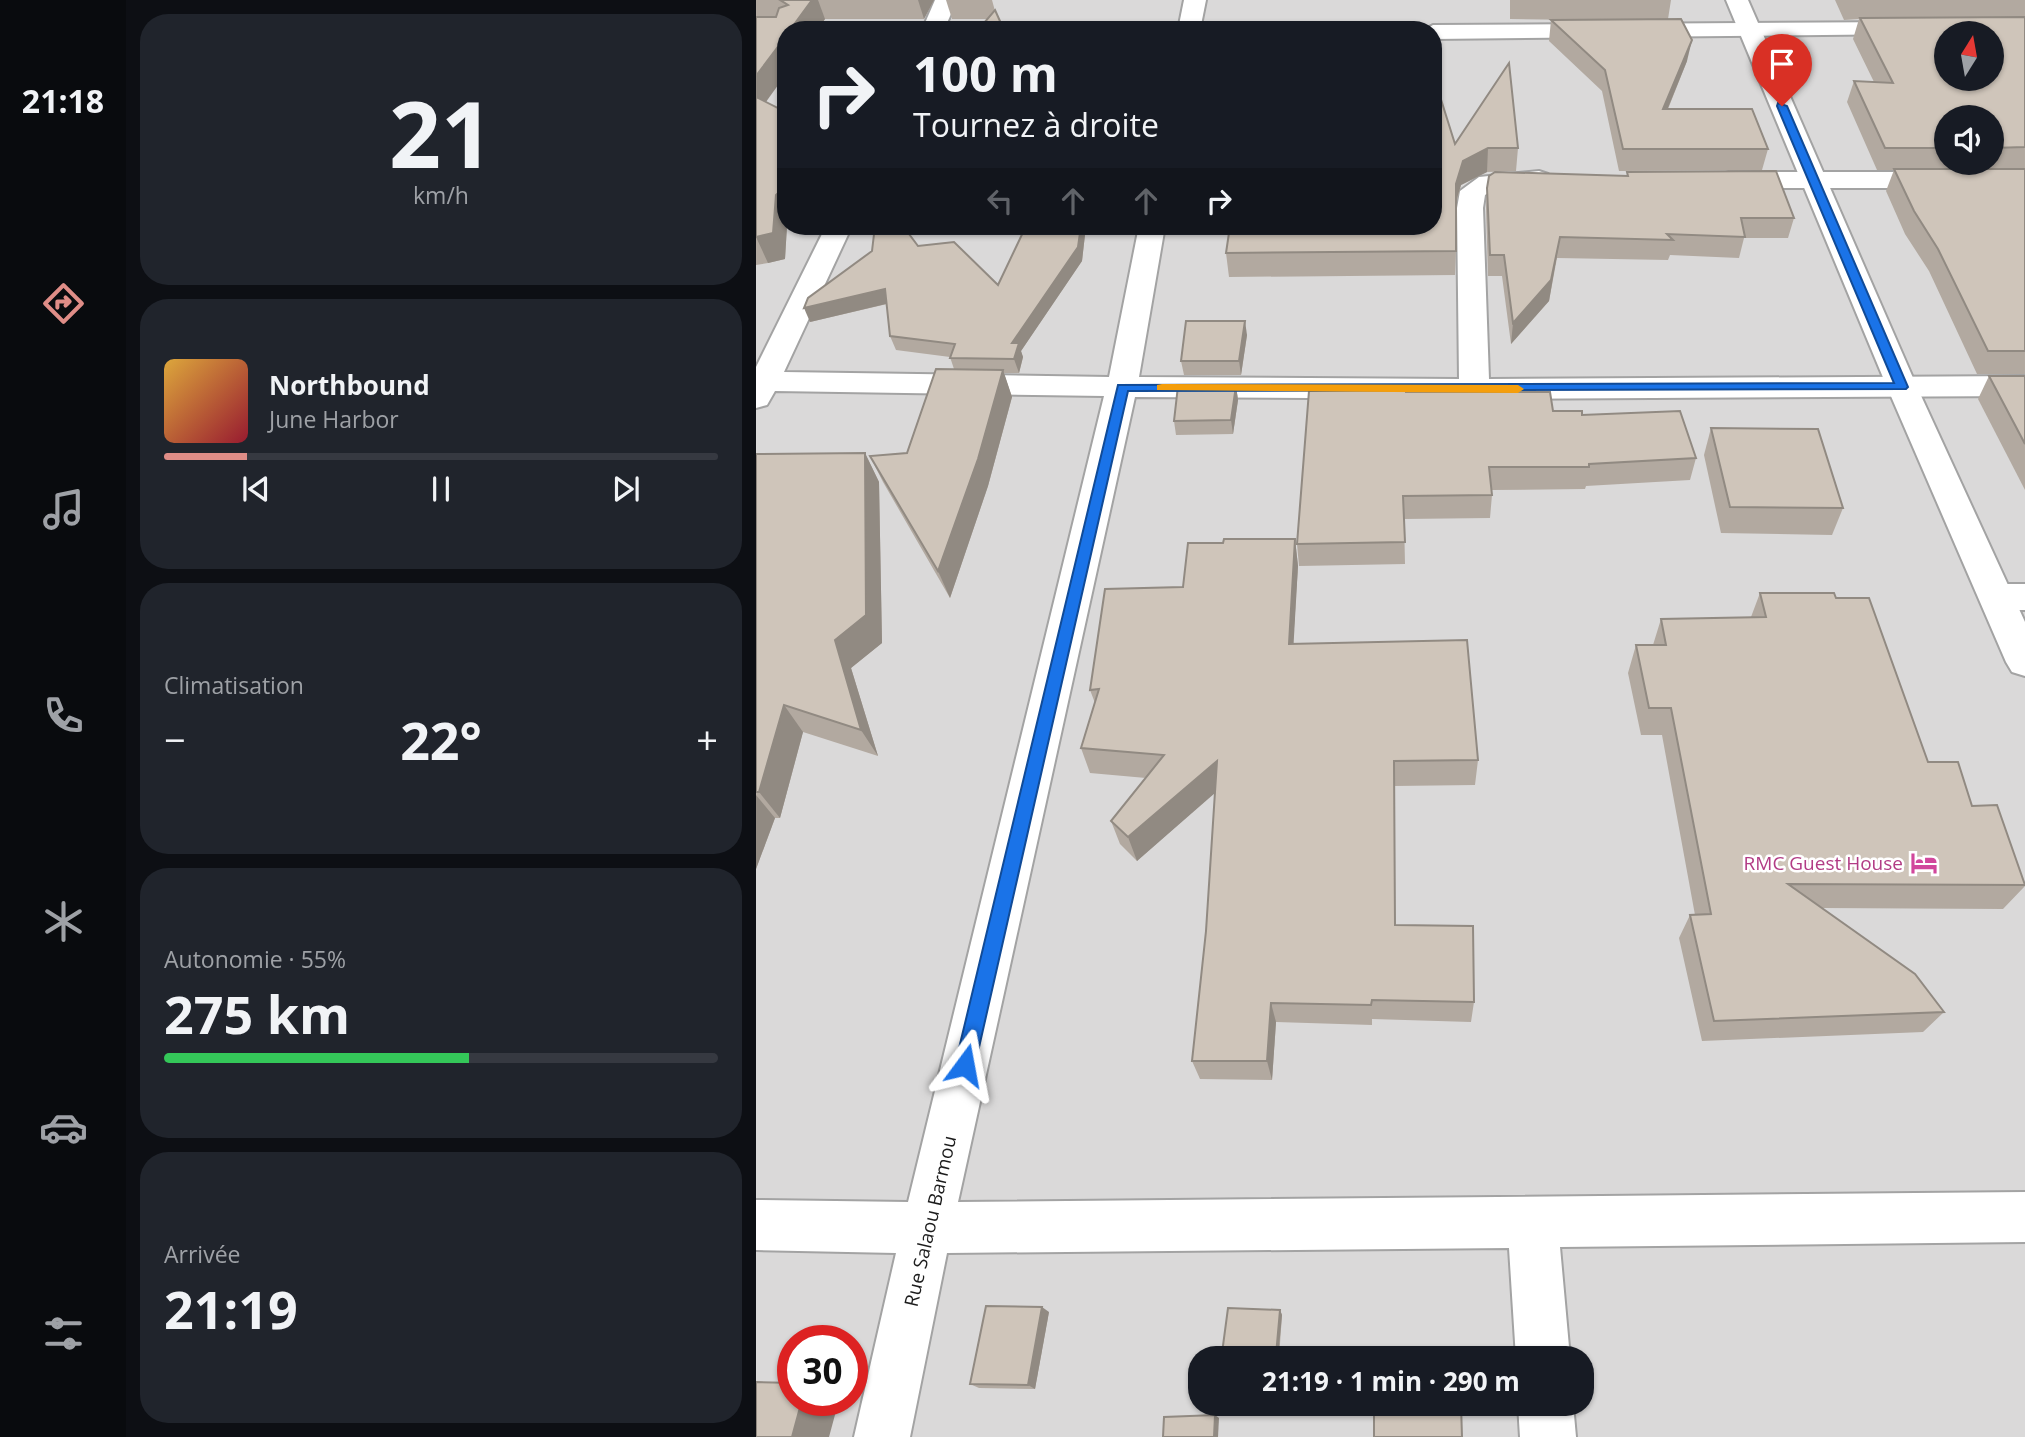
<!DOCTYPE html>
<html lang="fr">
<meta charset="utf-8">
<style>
:root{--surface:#171b24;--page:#20242c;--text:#f1f3f6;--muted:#9ea1a6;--line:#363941;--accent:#df8d87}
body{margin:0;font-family:"Open Sans",sans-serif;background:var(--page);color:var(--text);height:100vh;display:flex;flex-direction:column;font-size:26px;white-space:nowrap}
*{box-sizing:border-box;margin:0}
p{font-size:23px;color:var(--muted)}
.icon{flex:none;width:38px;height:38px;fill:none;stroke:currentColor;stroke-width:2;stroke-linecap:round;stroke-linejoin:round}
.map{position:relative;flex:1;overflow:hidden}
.details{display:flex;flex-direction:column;gap:14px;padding:14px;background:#0d0f14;width:630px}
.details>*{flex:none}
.hud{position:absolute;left:21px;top:21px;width:665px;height:214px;border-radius:28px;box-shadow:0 2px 5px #0004;background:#171b24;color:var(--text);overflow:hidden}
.needle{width:46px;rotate:11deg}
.buttons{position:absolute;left:1178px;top:21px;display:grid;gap:14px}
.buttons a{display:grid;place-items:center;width:70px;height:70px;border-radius:50%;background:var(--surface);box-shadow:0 2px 5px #0004;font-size:35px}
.speed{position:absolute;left:21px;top:1325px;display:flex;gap:14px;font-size:35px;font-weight:700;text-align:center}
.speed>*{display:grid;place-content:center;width:91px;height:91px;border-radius:50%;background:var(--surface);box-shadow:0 2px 5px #0004;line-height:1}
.speed .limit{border:10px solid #d22;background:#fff;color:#111}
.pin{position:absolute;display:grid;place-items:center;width:60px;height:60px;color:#fff;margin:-72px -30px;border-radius:50% 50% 50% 0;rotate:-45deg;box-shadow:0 0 7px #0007}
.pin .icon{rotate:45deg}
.me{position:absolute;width:77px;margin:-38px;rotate:13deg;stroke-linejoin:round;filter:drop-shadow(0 0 5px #0008)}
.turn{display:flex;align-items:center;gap:24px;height:147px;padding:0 21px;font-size:32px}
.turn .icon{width:91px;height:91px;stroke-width:2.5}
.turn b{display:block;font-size:49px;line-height:60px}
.lanes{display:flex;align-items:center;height:66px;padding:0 21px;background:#0003;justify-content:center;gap:35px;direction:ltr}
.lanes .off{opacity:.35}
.big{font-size:52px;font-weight:700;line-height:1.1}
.details .card{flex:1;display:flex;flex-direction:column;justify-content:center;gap:10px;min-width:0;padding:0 24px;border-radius:28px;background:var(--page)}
.details .dial{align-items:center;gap:0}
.dial b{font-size:91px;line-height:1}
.song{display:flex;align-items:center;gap:21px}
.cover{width:84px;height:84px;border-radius:10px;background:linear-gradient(135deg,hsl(40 70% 55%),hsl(350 70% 35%))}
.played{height:7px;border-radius:4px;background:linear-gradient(90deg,var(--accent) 15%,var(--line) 15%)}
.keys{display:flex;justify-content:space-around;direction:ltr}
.heat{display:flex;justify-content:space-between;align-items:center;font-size:38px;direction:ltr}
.charge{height:10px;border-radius:5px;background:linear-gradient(90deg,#34c759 55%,var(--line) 0)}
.trip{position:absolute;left:432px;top:1346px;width:406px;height:70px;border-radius:28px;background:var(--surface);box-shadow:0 2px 5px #0004;font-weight:700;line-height:70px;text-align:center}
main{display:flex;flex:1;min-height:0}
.dock{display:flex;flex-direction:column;width:126px;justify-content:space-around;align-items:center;background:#090b0e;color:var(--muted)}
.dock .icon{width:49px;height:49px}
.dock .on{color:var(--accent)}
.dock b{font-size:32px;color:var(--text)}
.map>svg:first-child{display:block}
.residential{fill:#dad9d9;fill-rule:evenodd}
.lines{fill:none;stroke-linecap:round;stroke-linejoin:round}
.minor-casing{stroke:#a3a3a3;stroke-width:4}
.tertiary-casing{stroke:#a3a3a3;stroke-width:4}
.minor{fill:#fff;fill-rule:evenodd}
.tertiary{fill:#fff;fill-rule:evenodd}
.wall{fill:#b2a9a0;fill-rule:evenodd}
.shaded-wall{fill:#918a82}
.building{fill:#cfc5ba;stroke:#918a82;stroke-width:2;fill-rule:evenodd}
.route{fill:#1a73e8;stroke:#114b97;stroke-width:2}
.slow{fill:#f59e0b}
.labels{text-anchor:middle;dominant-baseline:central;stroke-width:5;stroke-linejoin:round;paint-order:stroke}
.hotel-label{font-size:19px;fill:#b23c85;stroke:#fff;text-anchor:end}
.street-label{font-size:19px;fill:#1c1c1c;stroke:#fff}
</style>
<main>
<nav class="dock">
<b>21:18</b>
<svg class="icon on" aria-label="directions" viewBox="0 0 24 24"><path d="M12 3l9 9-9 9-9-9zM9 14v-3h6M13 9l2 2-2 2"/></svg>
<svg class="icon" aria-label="music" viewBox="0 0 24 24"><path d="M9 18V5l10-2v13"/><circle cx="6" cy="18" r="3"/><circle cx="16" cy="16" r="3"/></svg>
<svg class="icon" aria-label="phone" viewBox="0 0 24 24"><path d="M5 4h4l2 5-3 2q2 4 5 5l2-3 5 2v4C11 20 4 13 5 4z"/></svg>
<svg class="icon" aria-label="climate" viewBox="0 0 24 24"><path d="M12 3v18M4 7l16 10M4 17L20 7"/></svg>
<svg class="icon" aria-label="car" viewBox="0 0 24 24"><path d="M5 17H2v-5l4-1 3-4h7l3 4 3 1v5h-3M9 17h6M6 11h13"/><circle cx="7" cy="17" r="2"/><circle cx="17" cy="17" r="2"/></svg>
<svg class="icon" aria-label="filters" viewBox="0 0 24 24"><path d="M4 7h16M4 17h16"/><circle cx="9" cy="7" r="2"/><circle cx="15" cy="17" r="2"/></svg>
</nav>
<section class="details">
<div class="card dial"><b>21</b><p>km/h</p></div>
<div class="card">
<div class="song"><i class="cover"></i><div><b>Northbound</b><p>June Harbor</p></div></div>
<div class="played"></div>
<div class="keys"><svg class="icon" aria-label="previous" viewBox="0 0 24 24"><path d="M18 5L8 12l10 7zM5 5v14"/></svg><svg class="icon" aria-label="pause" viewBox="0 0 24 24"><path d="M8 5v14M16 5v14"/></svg><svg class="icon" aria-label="next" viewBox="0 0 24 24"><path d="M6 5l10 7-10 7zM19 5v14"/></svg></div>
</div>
<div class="card"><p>Climatisation</p>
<div class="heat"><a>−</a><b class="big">22°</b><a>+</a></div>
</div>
<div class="card"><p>Autonomie · 55%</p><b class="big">275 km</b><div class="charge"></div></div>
<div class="card"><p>Arrivée</p><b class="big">21:19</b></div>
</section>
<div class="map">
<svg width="1269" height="1437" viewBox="0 0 1269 1437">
<rect width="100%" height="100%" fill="#efebe1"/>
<path class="residential" d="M0 0H1269V1437H0ZM30 30H677V226H30ZM1190 33H1236V79H1190ZM1190 117H1236V163H1190ZM37 1340H96V1400H37ZM444 1358H826V1404H444Z"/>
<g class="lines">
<g class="minor-casing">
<g id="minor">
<path d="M179 0H201L188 30H166Z"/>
<path d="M428 0H450L444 30H422Z"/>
<path d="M1151 22 1159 24 1162 29 1159 34 677 39V30H668L677 25Z"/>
<path d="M783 171 792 174 796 179 792 184 738 189 729 195 727 208 733 379 1269 376V396L718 399 379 397 202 1202 1269 1192V1242L804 1247 814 1358H760L753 1248 191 1253 154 1437H98L140 1253 0 1250V1200L152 1202 348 396 19 391 11 405 0 408V367L70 226H96L28 372 353 377 383 226H409L383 377 703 379 701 208 704 191 723 177Z"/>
<path d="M973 172H1269V188H973L964 185 960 180 964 175Z"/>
<path d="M1242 584H1269V610H1242L1229 606 1224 597 1229 588Z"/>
<path d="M762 1404H817L820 1437H764Z"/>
</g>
</g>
<g class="tertiary-casing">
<path id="tertiary" d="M970 0H992L1161 387 1269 622V676L1256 672 1250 662 1131 387Z"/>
</g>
<use href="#minor" class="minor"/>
<use href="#tertiary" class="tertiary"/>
</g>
<g class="wall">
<path d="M0 0H178L168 19H69L61 30H30L10 102 30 226H31L29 259 12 263 0 265Z"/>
<path d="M190 0H236L239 11 232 19H196Z"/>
<path d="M754 0H915L912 19 931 61 912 109 1012 149 1006 170 863 171 846 91 793 41 795 20H827L754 19Z"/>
<path d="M1079 0H1269V374H1221L1173 271 1149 234 1130 191 1138 170H1121L1091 102 1098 81 1118 82 1097 39 1103 19 1088 20ZM1190 117H1236V163H1190Z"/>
<path d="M699 144 762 148 760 171 731 172 705 185 700 204V251L699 275 473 277 470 253 473 233H466L465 226H677Z"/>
<path d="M871 172 1038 218 1032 238H988L983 258 914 255 912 260 801 258 793 301 755 344 746 276H732L730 208 731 188 871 176Z"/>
<path d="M270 226H330L326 261 265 351 267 357 263 373H248L256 397 232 486 194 598 127 482 114 456 151 453 198 369 194 357 140 350 134 336 131 304 54 322 162 246 242 285Z"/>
<path d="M491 335 485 375H428L425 361Z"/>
<path d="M1233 376H1269V490L1222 399Z"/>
<path d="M480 386 482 400 477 434 420 435 418 421Z"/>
<path d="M650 392 826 415 940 458 934 480 830 486 829 489 735 490 736 495 734 518 648 519 649 564 543 566 541 544Z"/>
<path d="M955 428 1087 508 1076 535 965 533 948 455Z"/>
<path d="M109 453 123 482 126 643 95 668 122 756 47 732 24 818H19L0 869V454Z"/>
<path d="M539 539 542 566 537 644 722 760 719 785 638 786 639 925 718 1002 715 1022 616 1019V1025L520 1022 516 1080 444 1079 436 1061 450 931 459 792 381 861 364 844 355 821 390 778 334 773 325 748 339 703 334 690 467 543Z"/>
<path d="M1004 593 1080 598 1172 762 1216 806 1269 883V886L1247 909 1066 908 1188 1012 1167 1032 946 1041 923 938 934 915H939L906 735H885L872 673 880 645H897L905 619 995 617Z"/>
<path d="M524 1310 526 1315 523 1358 470 1357 466 1353Z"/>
<path d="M293 1312 279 1389 223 1388 214 1384Z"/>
</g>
<g class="shaded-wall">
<path d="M56 0H62L69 19 61 30H34Z"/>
<path d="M162 0H178L168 19Z"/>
<path d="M30 36V74L0 116V76Z"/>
<path d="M936 40 931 61 903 130 907 109Z"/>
<path d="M732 148 731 172 705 185 698 208 700 184 707 161Z"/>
<path d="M30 186V226H31L29 259 12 263 0 237 20 195Z"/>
<path d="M325 226H330L326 261 265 351 267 357 263 373 258 359 256 343Z"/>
<path d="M804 237 793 301 755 344 757 323Z"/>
<path d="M129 289 134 303 54 322 48 308Z"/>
<path d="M489 321 491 335 485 375 483 361Z"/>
<path d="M247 370 256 397 232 486 194 598 182 571Z"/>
<path d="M480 386 482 400 477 434 475 420Z"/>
<path d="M109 453 123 482 126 643 95 668 122 756 105 730 79 640Z"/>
<path d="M539 539 542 566 536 671 533 644Z"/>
<path d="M28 705 47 732 24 818 3 792Z"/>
<path d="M461 761 467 786 381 861 372 837Z"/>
<path d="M0 795 19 818 0 869Z"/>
<path d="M515 1003 520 1022 516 1080 511 1061Z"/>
<path d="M286 1307 293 1312 279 1389 272 1385Z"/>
<path d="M524 1310 526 1315 522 1358 520 1355Z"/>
<path d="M46 1400H83L73 1437H36Z"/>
<path d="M459 1415 463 1418 462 1437H458Z"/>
</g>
<g class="building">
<path d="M24 0H56L34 30H30V36L0 76V17H20L23 8 32 5Z"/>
<path d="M239 10 248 30H222Z"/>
<path d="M1269 17V147L1236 148V117H1190V148H1129L1098 81 1137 83 1104 18ZM1190 33H1236V79H1190Z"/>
<path d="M925 19 936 40 907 109H996L1012 149H867L849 70 795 20Z"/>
<path d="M753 63 762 148H732L707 161 700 184V251L470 253 474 226H677V74L699 144Z"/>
<path d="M0 97 30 112V186L20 195 17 233 0 237Z"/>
<path d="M1138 169H1269V351H1232L1182 249 1158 211Z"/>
<path d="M1020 171 1038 218H985L989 237 911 234 917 240 804 237 795 280 757 323 748 255H734L731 188 733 176 739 172 872 176 871 172Z"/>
<path d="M119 226H147L162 246 198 242 242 285 270 226H325L322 247 256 343H263L258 359 194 358 199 344 134 336 129 289 48 308 52 298 116 251Z"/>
<path d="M430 321H489L483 361H425Z"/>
<path d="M180 369 247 370 222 459 182 571 114 456 151 453Z"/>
<path d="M1233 376H1269V444Z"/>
<path d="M422 386H480L475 420 418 421Z"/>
<path d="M650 389V392H794L797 411H826V415L924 411 940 458 833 464V467H733L736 495 647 496 649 542 541 544 553 391Z"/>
<path d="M955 428 1062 429 1087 508 974 507Z"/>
<path d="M109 453 110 615 79 640 105 730 28 705 3 792H0V454Z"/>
<path d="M468 539H539L533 644 711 640 722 760 638 761 639 925 717 926 718 1002 616 1000 615 1005 515 1003 511 1061H436L450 931 461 761 372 837 355 821 408 755 325 748 343 689 334 690 349 589 427 587 432 543H467Z"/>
<path d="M1004 593H1078L1080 598H1113L1172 762H1202L1216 806 1241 805 1269 885 1032 884 1159 974 1188 1012 958 1021 934 915 955 914 915 708H893L880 645H910L905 619 1010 617Z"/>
<path d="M230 1306 286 1307 272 1385 214 1384Z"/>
<path d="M472 1308 524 1310 520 1355 466 1353Z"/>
<path d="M0 1382 37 1383V1400H46L36 1437H0Z"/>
<path d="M618 1404H705L706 1437H618Z"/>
<path d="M459 1415 458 1437H407L408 1417Z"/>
</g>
<path class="route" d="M1022 103 1031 106 1152 387 1150 389 372 391 219 1065 216 1072 209 1075 202 1072 199 1065 362 385 1138 383 1021 106Z"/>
<path class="slow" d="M406 384 762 385 768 389 762 393 401 390V385Z"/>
<defs>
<g id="hotel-bare" transform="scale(2.1)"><path d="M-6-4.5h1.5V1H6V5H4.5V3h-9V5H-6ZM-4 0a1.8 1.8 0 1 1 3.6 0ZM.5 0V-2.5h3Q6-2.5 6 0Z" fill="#d1479c" stroke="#fff" stroke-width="2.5" paint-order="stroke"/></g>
</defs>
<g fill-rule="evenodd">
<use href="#hotel-bare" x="1168" y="863"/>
</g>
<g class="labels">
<g class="hotel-label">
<text x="1147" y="863">RMC Guest House</text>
</g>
<g class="street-label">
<text transform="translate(174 1221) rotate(-77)">Rue Salaou Barmou</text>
</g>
</g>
</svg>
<div class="buttons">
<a><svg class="needle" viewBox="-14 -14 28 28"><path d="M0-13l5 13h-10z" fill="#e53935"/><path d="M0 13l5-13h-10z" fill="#9ea1a6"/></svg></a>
<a><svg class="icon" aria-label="sound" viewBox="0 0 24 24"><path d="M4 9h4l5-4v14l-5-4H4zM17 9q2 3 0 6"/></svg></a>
</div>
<div class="speed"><div class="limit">30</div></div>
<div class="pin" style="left:1026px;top:106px;background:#d93025"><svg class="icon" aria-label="arrive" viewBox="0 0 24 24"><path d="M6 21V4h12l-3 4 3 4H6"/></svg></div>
<svg class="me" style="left:209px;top:1065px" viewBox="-20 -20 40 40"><path d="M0-17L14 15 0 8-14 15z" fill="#1a73e8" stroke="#fff" stroke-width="4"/></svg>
<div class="trip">21:19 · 1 min · 290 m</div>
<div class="hud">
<div class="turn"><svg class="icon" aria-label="right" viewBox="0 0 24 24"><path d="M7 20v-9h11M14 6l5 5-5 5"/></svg><div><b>100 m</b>Tournez à droite</div></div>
<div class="lanes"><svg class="icon off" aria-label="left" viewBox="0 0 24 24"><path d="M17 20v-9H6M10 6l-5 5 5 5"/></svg><svg class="icon off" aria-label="ahead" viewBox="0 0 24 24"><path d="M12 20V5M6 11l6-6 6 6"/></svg><svg class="icon off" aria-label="ahead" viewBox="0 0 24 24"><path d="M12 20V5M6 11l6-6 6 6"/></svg><svg class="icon" aria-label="right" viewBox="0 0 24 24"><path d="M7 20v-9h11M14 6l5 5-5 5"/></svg></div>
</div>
</div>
</main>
